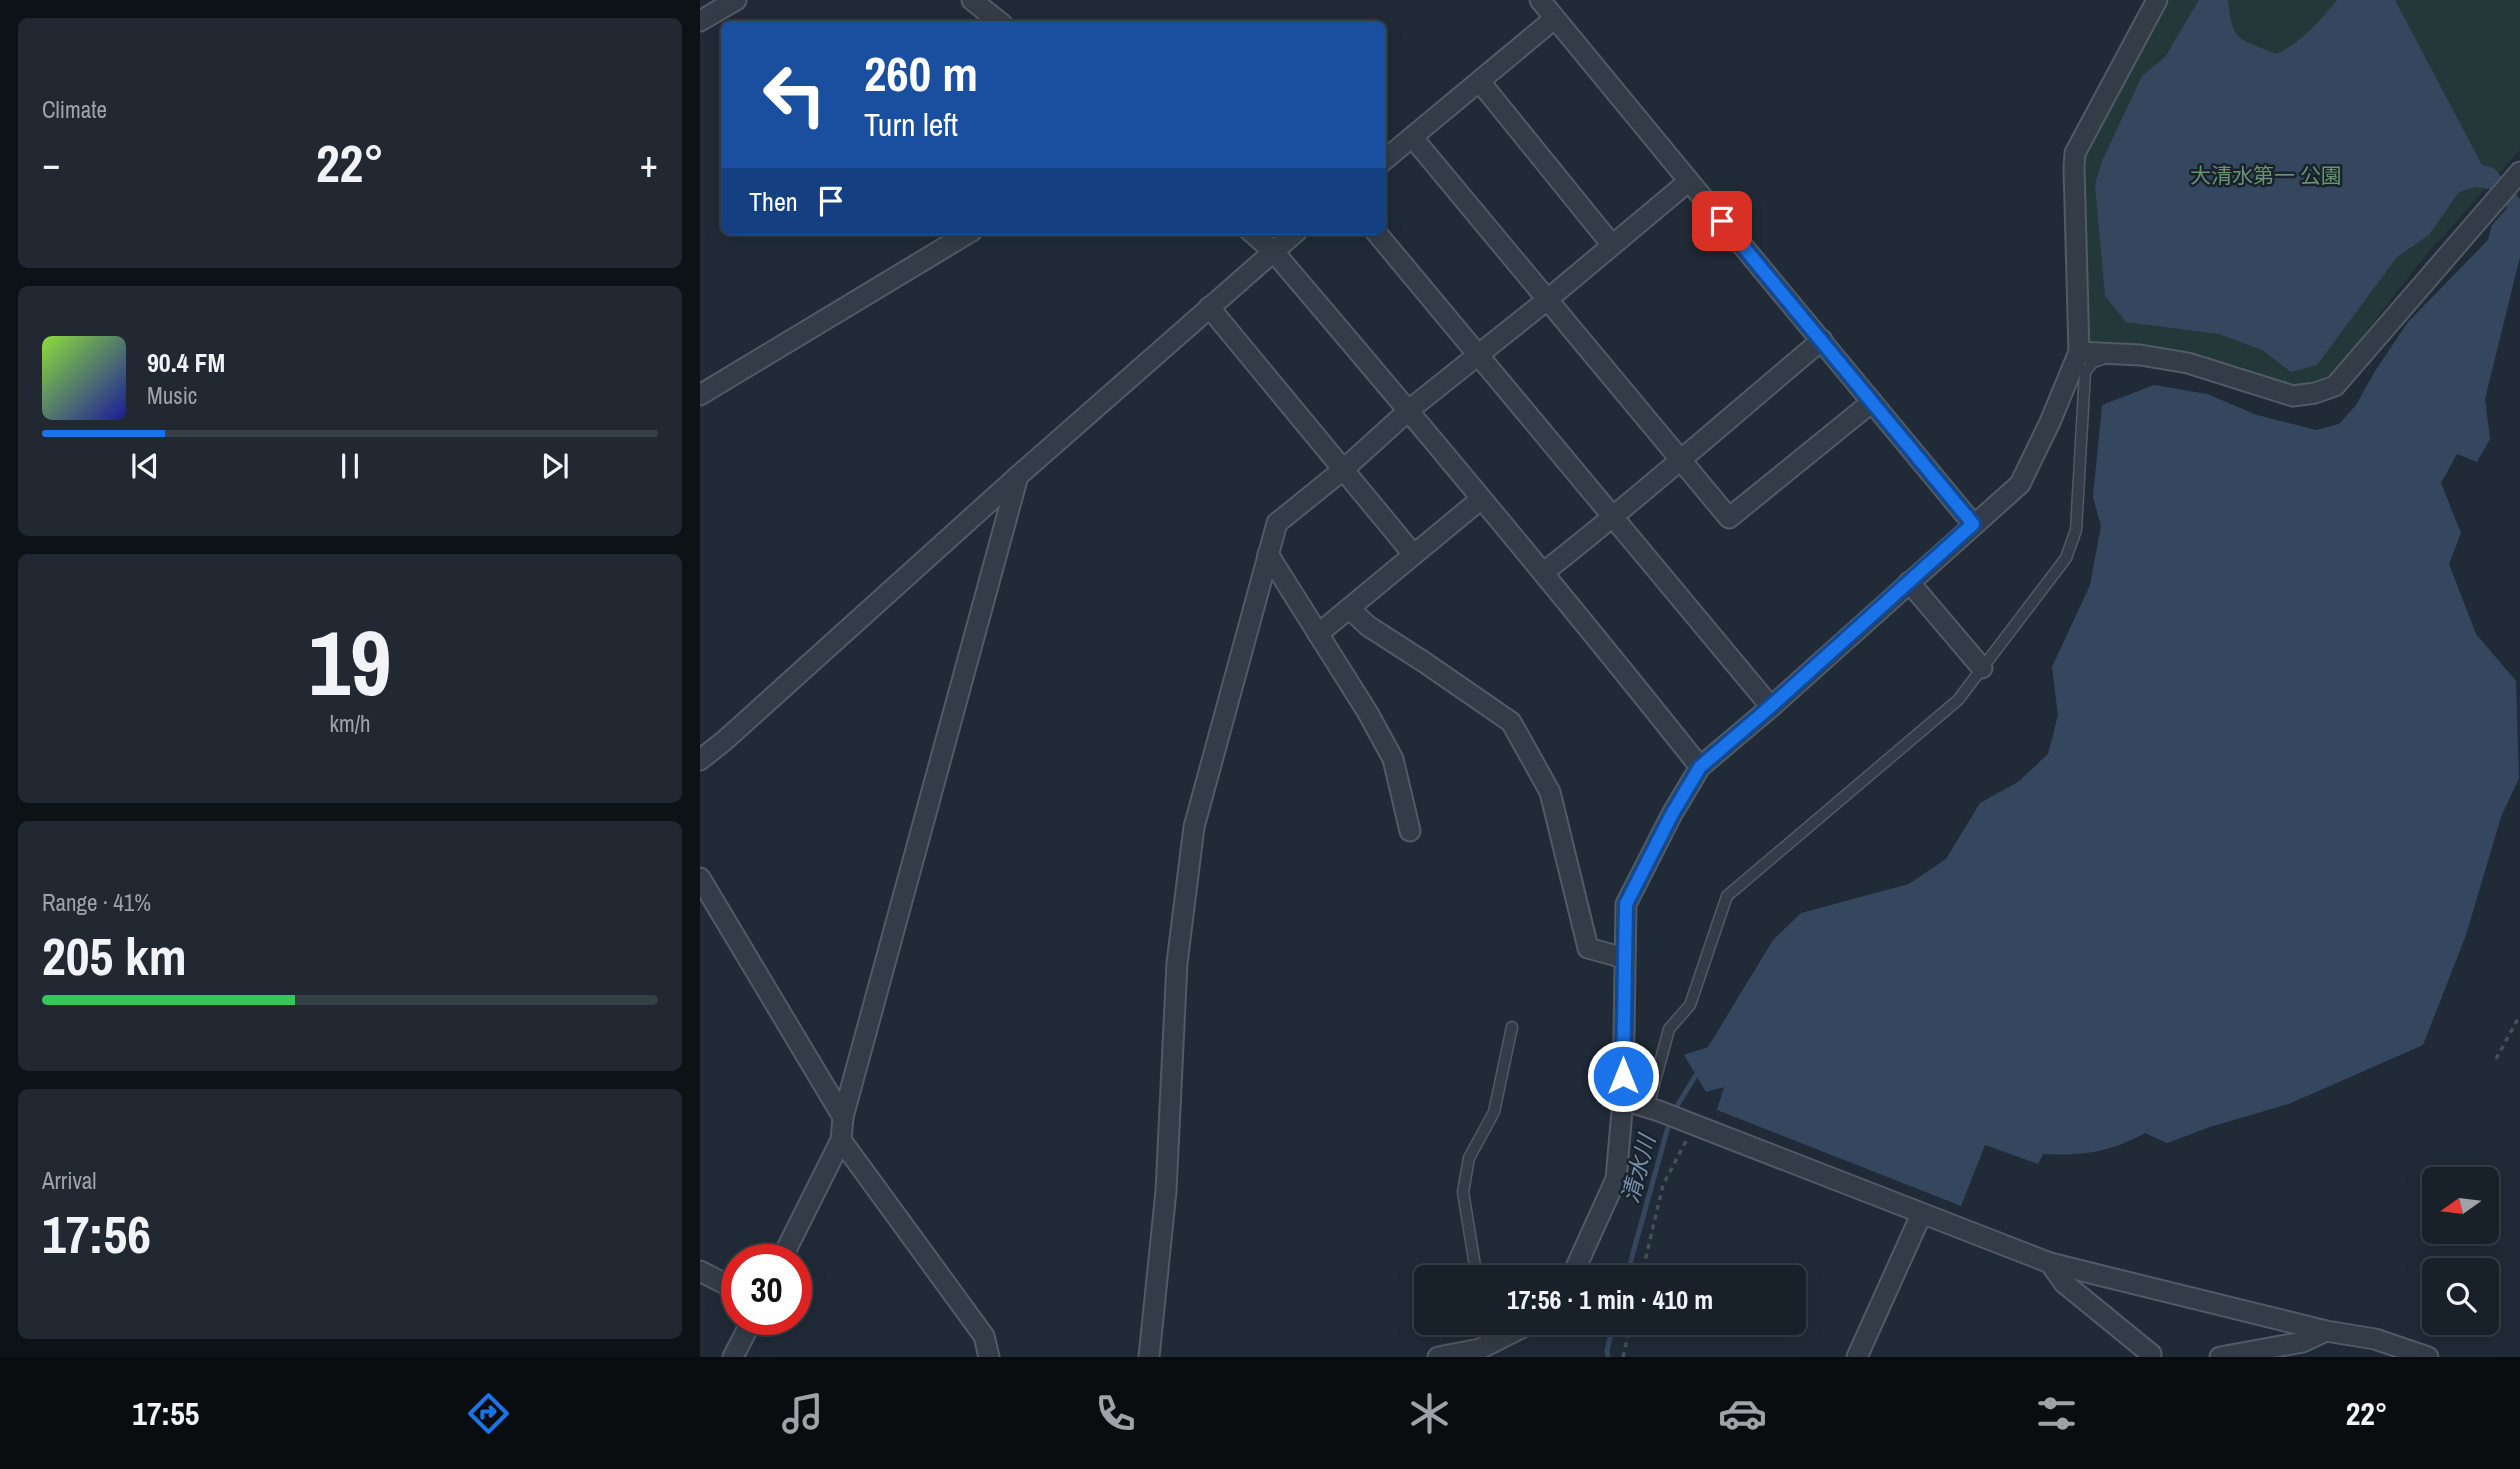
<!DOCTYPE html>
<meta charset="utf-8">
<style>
:root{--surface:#182029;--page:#212831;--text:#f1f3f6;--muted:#9fa3a8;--line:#363e46;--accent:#1a73e8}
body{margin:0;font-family:"Archivo Narrow","Noto Sans JP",sans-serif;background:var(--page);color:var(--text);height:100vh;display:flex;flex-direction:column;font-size:26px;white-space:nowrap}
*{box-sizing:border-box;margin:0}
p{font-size:23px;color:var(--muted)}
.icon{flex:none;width:38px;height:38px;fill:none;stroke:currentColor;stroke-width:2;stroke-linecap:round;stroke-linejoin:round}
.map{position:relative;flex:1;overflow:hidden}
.panel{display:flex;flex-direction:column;gap:18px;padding:18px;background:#0d1217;width:700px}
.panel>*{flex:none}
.guide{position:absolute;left:21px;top:21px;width:665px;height:214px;border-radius:10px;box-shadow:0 4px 18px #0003,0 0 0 2px var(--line);background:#1a4fa0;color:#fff;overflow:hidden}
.needle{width:46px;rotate:256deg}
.buttons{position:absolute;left:1722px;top:1167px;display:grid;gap:14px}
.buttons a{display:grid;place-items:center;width:77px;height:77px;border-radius:10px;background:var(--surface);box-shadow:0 4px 18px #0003,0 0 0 2px var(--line);font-size:35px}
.speed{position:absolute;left:21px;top:1244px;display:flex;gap:14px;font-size:35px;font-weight:700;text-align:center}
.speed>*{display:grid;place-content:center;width:91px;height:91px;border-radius:50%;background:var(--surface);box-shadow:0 4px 18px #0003,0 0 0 2px var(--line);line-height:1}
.speed .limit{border:10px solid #d22;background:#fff;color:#111}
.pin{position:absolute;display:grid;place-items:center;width:60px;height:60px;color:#fff;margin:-30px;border-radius:14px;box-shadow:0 4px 10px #0006}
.me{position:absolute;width:77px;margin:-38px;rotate:0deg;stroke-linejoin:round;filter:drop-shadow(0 0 5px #0008)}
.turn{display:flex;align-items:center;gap:24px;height:147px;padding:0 28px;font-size:32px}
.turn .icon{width:91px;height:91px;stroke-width:2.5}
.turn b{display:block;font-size:49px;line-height:60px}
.then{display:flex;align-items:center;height:66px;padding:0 28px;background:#0003;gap:14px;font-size:26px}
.big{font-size:52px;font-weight:700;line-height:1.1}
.panel .card{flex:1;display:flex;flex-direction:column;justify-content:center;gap:10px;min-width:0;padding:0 24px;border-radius:10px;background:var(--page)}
.panel .dial{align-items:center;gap:0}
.dial b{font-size:91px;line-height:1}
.song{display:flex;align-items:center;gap:21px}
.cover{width:84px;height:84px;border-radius:10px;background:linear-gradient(135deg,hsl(90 70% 55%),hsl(240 70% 35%))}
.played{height:7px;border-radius:4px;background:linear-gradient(90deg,var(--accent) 20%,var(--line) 20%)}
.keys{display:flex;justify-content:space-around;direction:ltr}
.heat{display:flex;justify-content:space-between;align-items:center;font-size:38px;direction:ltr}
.charge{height:10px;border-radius:5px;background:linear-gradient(90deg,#34c759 41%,var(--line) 0)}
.trip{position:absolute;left:714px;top:1265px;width:392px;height:70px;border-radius:10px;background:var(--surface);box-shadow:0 4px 18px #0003,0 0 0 2px var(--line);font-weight:700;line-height:70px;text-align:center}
.menu{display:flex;height:112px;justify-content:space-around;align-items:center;background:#0a0d10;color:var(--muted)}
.menu .icon{width:49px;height:49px}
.menu .on{color:var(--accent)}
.menu b{font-size:32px;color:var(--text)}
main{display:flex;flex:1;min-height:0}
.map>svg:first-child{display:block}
.green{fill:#233839}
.water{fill:#34475e}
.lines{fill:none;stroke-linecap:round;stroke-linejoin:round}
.stream{stroke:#34475e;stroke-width:5}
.lane-casing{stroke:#515a65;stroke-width:13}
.street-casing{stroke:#515a65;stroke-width:23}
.path{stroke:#405355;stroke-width:3.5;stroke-dasharray:5 5;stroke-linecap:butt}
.lane{stroke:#343d47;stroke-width:10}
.street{stroke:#343d47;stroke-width:19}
.route-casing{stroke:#114b97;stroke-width:18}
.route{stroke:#1a73e8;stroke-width:12}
.labels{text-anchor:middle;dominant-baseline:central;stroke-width:5;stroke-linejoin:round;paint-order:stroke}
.park-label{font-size:21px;fill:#66946f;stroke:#19222c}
.water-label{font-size:23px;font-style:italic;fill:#768fac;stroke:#19222c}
</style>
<main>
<section class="panel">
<div class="card"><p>Climate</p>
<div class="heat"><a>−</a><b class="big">22°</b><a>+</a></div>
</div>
<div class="card">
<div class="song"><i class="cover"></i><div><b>90.4 FM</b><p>Music</p></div></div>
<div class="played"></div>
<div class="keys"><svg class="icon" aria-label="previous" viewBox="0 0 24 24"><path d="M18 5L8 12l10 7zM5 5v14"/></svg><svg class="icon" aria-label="pause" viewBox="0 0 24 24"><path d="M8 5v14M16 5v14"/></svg><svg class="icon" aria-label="next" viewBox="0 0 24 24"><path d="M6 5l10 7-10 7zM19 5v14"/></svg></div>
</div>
<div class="card dial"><b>19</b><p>km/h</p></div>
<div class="card"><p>Range · 41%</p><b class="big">205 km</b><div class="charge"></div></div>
<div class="card"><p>Arrival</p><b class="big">17:56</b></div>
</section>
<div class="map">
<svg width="1820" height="1357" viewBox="0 0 1820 1357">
<rect width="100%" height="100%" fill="#202b37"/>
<path class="green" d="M1464 0H1820V150L1720 262 1635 372 1620 379 1589 387 1499 358 1389 342 1379 167Z"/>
<path class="water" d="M1499 0H1528C1532 43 1539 38 1576 54 1601 43 1620 21 1637 0H1695L1782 165 1794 168 1820 199V257L1785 399 1790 439 1777 462 1757 454 1741 483 1761 533 1749 564 1776 634 1816 681 1819 778 1801 817 1766 935 1723 1045 1591 1103 1510 1127 1467 1143 1445 1133C1410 1152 1384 1156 1343 1154L1338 1164 1285 1145 1261 1206 1017 1110 1024 1087 1006 1092 984 1055 1008 1047 1073 940 1101 913 1209 884 1246 859 1280 803 1318 782 1348 754 1358 715 1352 667 1390 585 1401 526 1393 497 1402 405 1454 385 1507 394 1557 415 1616 430 1639 424 1656 405 1675 371 1708 322 1788 240 1792 225 1807 208 1804 200 1795 190 1776 187 1759 192 1729 235 1697 257 1617 365 1591 372 1562 350 1519 334 1426 322 1405 296 1395 184 1402 161 1442 76 1465 57Z"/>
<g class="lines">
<g class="stream">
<path d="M974 1111 996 1075"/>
<path d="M926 1278 970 1120"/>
<path d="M908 1357 907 1350 914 1323"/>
</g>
<g class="lane-casing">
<g id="lane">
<path d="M948 1107 969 1029 990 1005 1027 896 1258 700 1366 558 1376 530 1385 372 1393 362 1406 358"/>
<path d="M777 1278 763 1192 769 1158 794 1112 812 1027"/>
<path d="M784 1323 787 1345"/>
</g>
</g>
<g class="street-casing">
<g id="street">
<path d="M272 0 302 24"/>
<path d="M0 21 36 0"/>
<path d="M780 82 912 245"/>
<path d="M713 138 1029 518 1172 402"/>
<path d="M682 162 854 19"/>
<path d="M989 181 1273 524"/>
<path d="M550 231 573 251C718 421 861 592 1000 767"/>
<path d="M675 231 1071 707"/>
<path d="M509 307 713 554"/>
<path d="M1379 352 1440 355 1488 363 1593 396 1615 393 1635 386 1820 172"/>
<path d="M0 395 272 231"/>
<path d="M568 554 668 713 693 759 710 831"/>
<path d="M844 572C939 498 1030 417 1122 340"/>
<path d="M1209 582 1282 668"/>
<path d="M650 609 668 626 724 662 811 722 850 792 888 948 924 958"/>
<path d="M618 634 781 499"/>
<path d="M0 760 24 741 318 476 597 231"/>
<path d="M0 878 143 1117"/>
<path d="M923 1100 959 1111 1350 1263 1626 1331 1675 1339 1728 1357"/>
<path d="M141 1140 284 1336 289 1357"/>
<path d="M81 1260 141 1140 143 1117 318 476"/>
<path d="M1350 1263 1364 1283 1451 1354"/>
<path d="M0 1271 37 1290"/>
<path d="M871 1278 916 1179 923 1100 926 904 972 814 1000 767 1071 707 1320 484 1350 422 1379 352 1374 167 1375 153 1457 0"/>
<path d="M33 1357 52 1320"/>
<path d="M449 1357 466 1191 477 963 494 827 577 523 644 469 709 410 847 300 989 181 840 0"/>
<path d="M738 1357 780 1349 831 1323"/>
<path d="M1157 1357 1221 1215"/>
<path d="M1520 1357 1603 1342 1626 1331"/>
</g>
</g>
<g class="path">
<path d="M1796 1059 1820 1015"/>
<path d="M941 1278 963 1185 986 1141"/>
<path d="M923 1357 931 1323"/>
</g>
<use href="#lane" class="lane"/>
<use href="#street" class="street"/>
</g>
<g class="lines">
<g class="route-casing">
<path id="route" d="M923 1076 926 904 972 814 1000 767 1070 707 1273 524 1022 221"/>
</g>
<use href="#route" class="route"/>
</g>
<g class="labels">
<g class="park-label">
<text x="1566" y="175">大清水第一 公園</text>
</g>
<g class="water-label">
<text transform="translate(938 1169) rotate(-75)">清水川</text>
</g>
</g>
</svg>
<div class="buttons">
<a><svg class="needle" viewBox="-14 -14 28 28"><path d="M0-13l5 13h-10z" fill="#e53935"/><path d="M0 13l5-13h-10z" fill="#9fa3a8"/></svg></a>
<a><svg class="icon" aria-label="search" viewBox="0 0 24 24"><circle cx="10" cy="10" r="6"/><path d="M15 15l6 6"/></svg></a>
</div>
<div class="speed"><div class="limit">30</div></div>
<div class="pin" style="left:1022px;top:221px;background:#d93025"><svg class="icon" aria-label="arrive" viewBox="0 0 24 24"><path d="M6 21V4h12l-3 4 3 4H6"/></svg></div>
<svg class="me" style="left:923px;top:1076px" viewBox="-20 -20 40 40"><circle r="17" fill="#1a73e8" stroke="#fff" stroke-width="3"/><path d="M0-11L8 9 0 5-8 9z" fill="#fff"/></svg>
<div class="trip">17:56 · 1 min · 410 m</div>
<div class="guide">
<div class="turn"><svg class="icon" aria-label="left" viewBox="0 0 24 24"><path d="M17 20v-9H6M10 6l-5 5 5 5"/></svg><div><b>260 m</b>Turn left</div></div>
<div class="then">Then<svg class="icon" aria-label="arrive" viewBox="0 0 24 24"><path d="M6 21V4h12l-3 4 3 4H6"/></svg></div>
</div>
</div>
</main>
<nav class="menu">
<b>17:55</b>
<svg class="icon on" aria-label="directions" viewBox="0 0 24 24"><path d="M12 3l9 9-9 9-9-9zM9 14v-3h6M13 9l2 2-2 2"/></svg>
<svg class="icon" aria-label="music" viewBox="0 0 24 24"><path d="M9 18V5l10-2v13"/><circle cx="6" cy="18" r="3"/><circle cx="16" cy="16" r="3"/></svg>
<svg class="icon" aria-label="phone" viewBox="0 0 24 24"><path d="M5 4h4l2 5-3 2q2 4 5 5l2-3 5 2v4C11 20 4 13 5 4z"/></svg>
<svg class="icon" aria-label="climate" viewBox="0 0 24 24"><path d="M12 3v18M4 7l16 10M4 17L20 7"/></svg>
<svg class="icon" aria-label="car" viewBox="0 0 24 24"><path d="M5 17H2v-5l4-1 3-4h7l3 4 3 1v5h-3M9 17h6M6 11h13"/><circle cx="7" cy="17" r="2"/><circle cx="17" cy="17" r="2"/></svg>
<svg class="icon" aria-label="filters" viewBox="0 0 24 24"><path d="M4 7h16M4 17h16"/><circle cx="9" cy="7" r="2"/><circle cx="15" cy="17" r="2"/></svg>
<b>22°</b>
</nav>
